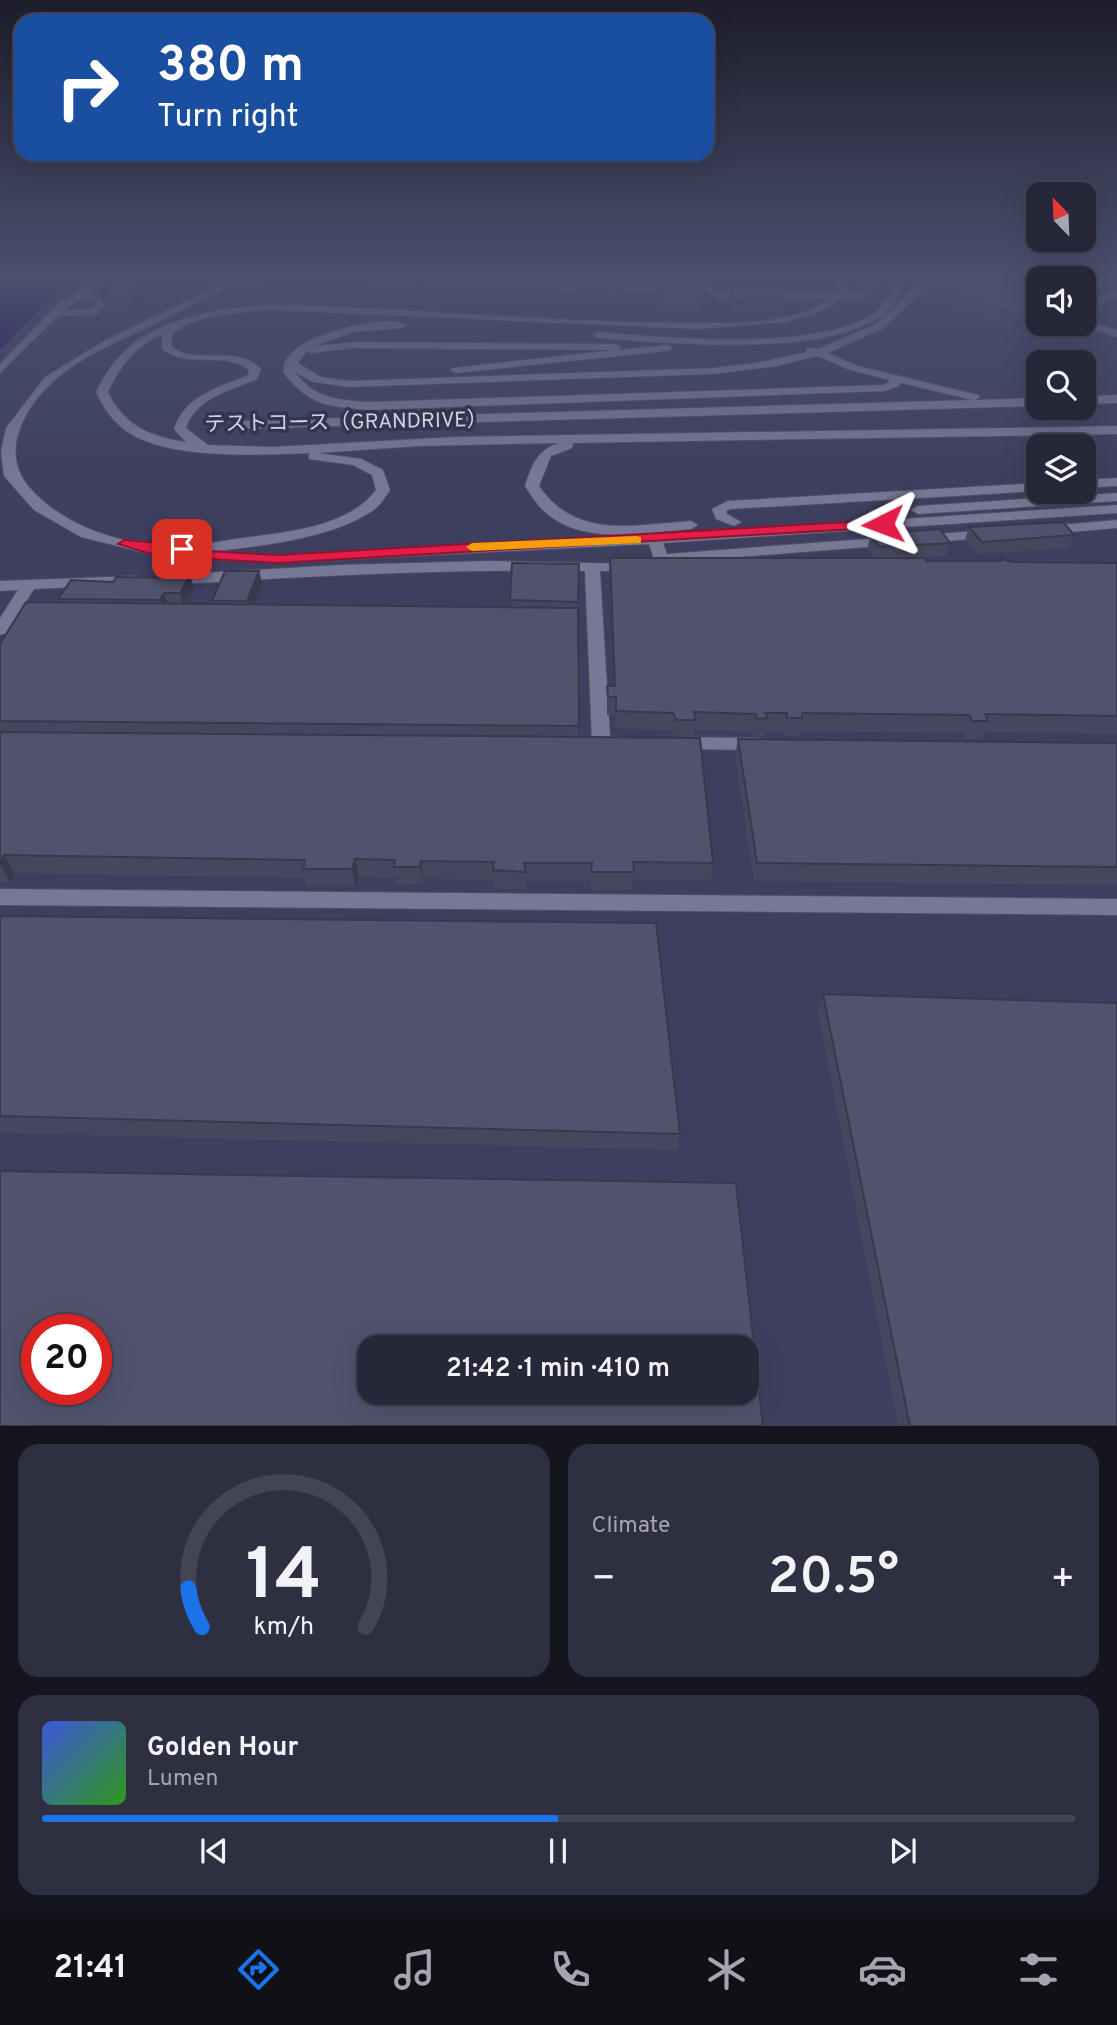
<!DOCTYPE html>
<meta charset="utf-8">
<style>
:root{--surface:#27273a;--page:#2f2f42;--text:#f1f3f6;--muted:#a4a5af;--line:#434454;--accent:#1a73e8}
body{margin:0;font-family:Overpass,"Noto Sans JP",sans-serif;background:var(--page);color:var(--text);height:100vh;display:flex;flex-direction:column;font-size:26px;white-space:nowrap}
*{box-sizing:border-box;margin:0}
p{font-size:23px;color:var(--muted)}
.icon{flex:none;width:38px;height:38px;fill:none;stroke:currentColor;stroke-width:2;stroke-linecap:round;stroke-linejoin:round}
.map{position:relative;height:1426px;overflow:hidden}
.sheet{display:flex;flex-direction:column;gap:18px;padding:18px;background:#151520;flex:1}
.sheet>*{flex:none}
.guide{position:absolute;left:14px;top:14px;width:700px;height:147px;border-radius:21px;box-shadow:0 7px 28px #0002,0 0 0 2px var(--line);background:#1a4fa0;color:#fff;overflow:hidden}
.needle{width:46px;rotate:337deg}
.tools{position:absolute;left:1026px;top:182px;display:grid;gap:14px}
.tools a{display:grid;place-items:center;width:70px;height:70px;border-radius:14px;background:var(--surface);box-shadow:0 7px 28px #0002,0 0 0 2px var(--line);font-size:35px}
.speed{position:absolute;left:21px;top:1314px;display:flex;gap:14px;font-size:35px;font-weight:700;text-align:center}
.speed>*{display:grid;place-content:center;width:91px;height:91px;border-radius:50%;background:var(--surface);box-shadow:0 7px 28px #0002,0 0 0 2px var(--line);line-height:1}
.speed .limit{border:10px solid #d22;background:#fff;color:#111}
.pin{position:absolute;display:grid;place-items:center;width:60px;height:60px;color:#fff;margin:-30px;border-radius:14px;box-shadow:0 4px 10px #0006}
.me{position:absolute;width:77px;margin:-38px;rotate:267deg;stroke-linejoin:round;filter:drop-shadow(0 0 5px #0008)}
.turn{display:flex;align-items:center;gap:24px;height:147px;padding:0 28px;font-size:32px}
.turn .icon{width:91px;height:91px;stroke-width:2.5}
.turn b{display:block;font-size:49px;line-height:60px}
.big{font-size:52px;font-weight:600;line-height:1.1}
.sheet .card{flex:1;display:flex;flex-direction:column;justify-content:center;gap:10px;min-width:0;padding:0 24px;border-radius:21px;background:var(--page)}
.sheet .dial{align-items:center;gap:0}
.dial svg{height:182px;overflow:visible;fill:none;stroke:var(--line);stroke-width:7;stroke-linecap:round;text-anchor:middle}
.dial text{fill:var(--text);stroke:none}
.song{display:flex;align-items:center;gap:21px}
.cover{width:84px;height:84px;border-radius:10px;background:linear-gradient(135deg,hsl(230 70% 55%),hsl(110 70% 35%))}
.played{height:7px;border-radius:4px;background:linear-gradient(90deg,var(--accent) 50%,var(--line) 50%)}
.keys{display:flex;justify-content:space-around;direction:ltr}
.heat{display:flex;justify-content:space-between;align-items:center;font-size:38px;direction:ltr}
.sheet .tiles{flex:1;display:grid;gap:18px;grid-template-columns:1fr 1fr}
.card:last-child{grid-column:span 2}
.trip{position:absolute;left:357px;top:1335px;width:402px;height:70px;border-radius:21px;background:var(--surface);box-shadow:0 7px 28px #0002,0 0 0 2px var(--line);font-weight:600;line-height:70px;text-align:center}
.menu{display:flex;height:112px;justify-content:space-around;align-items:center;background:#101017;color:var(--muted)}
.menu .icon{width:49px;height:49px}
.menu .current{color:var(--accent)}
.menu b{font-size:32px;color:var(--text)}
.map>svg:first-child{display:block}
.built{fill:#3e3f5e;fill-rule:evenodd}
.water{fill:#20125c}
.lines{fill:none;stroke-linecap:round;stroke-linejoin:round}
.minor-casing{stroke:#4f4f64;stroke-width:2}
.minor{fill:#777895;fill-rule:evenodd}
.wall{fill:#46475e}
.shaded-wall{fill:#39394c}
.building{fill:#51526d;stroke:#39394c;stroke-width:2;fill-rule:evenodd}
.route{fill:#e11d48;stroke:#92132f;stroke-width:2}
.slow{fill:#f59e0b}
.labels{text-anchor:middle;dominant-baseline:central;stroke-width:7;stroke-linejoin:round;paint-order:stroke}
.far-street-label{font-size:21px;fill:#d1d2e2;stroke:#34344e}
</style>
<div class="map">
<svg width="1117" height="1427" viewBox="0 0 1117 1427">
<rect width="100%" height="100%" fill="#34344e"/>
<path class="built" d="M70 277H1117V1426L0 1427V344ZM1038 278H1083V324H1038ZM1038 362H1083V408H1038ZM1038 446H1083V492H1038ZM37 1330H96V1390H37ZM369 1348H747V1393H369Z"/>
<path class="water" d="M0 277H71L0 350Z"/>
<g class="lines">
<g class="minor-casing">
<g id="minor">
<path d="M94 277H104L89 294 105 295 109 300 96 315 58 316 0 373V364L61 301 83 290ZM83 298 99 300 89 310H64Z"/>
<path d="M235 277H272C259 285 240 283 226 289 200 299 175 314 150 326 118 342 79 357 53 382 23 409 0 453 29 487 74 538 144 547 209 551L205 547 207 544C258 532 342 536 376 490L372 475 353 465 309 459V453C260 455 172 460 129 433 114 423 104 409 96 392 112 359 133 338 167 325 240 295 321 306 398 310 495 315 593 323 690 323 733 323 793 326 829 298H719L704 292 520 291 500 277H511L522 285 705 286 720 292H834L837 288 833 277H843L847 288 844 292H861L866 289 859 277H869L876 290 863 298H839L834 304 815 314 785 322 697 329 271 310C240 313 195 313 172 335L171 345C193 368 235 342 261 369L257 379C230 391 196 397 186 428L208 445 273 447 455 437 1117 426V434L573 443 572 448 551 456 539 486C576 540 634 525 691 521L698 525 691 529C644 533 578 547 541 508 535 502 530 493 525 486 532 465 537 449 560 443L419 446 318 453 361 459 383 470 390 490C385 497 380 506 372 511 333 538 262 546 216 551L278 555 655 535 1117 505V513L663 543 667 554 892 537 899 541 892 545 661 563 654 559 649 544 278 563 158 556 81 537 34 510 4 476 1 451 6 428 45 377 104 341ZM162 334V349C187 370 224 350 249 370L248 375C218 388 185 395 174 429L186 442C151 437 124 426 108 392 120 366 135 347 162 334Z"/>
<path d="M896 277H906C902 288 897 302 888 310 837 360 666 343 598 338L593 335 598 332C664 337 833 355 882 306 889 298 893 287 896 277Z"/>
<path d="M933 277H946L925 288 884 328 828 353 858 366 978 395 980 397 975 400 1038 398V406L240 429 232 432 226 428 238 421 973 400 901 383 899 386 885 391 370 410C331 407 308 406 283 372 285 369 283 365 285 362 286 358 296 349 300 346 318 332 389 313 407 325L402 328 354 332 315 346 354 342 616 344 621 347 617 350 668 345 673 348 668 351 456 373 450 370 452 368 615 350 354 348 312 353 307 351 298 363 321 377 350 381 713 368 756 363 807 352 806 347 818 349 876 324 918 284ZM817 356 850 370 889 380V382L883 385 370 402C339 400 314 399 295 372L313 382 350 387 713 374 777 366Z"/>
<path d="M1117 290V297L1083 311V304Z"/>
<path d="M1083 319 1117 330V337L1079 324H1083Z"/>
<path d="M1117 395V403L1083 404V396Z"/>
<path d="M1117 478V486L1083 488V480Z"/>
<path d="M1038 483V491L730 509 726 511 727 514 741 522 734 526 716 519 712 509 728 501Z"/>
<path d="M1117 493V501L918 514 911 510 918 506Z"/>
<path d="M1117 520V528L1046 534 1039 530 1046 526Z"/>
<path d="M990 530 997 534 995 537 923 543 916 539 923 535Z"/>
<path d="M488 561 638 564 640 567 638 570 633 571H600L610 736 626 738 629 742 626 746H595L592 742 585 571C445 569 307 576 168 585L160 580 168 575 339 565Z"/>
<path d="M136 576 144 581 141 584 34 589 6 633 0 635V618L18 590 0 591V581Z"/>
<path d="M676 737 760 738 766 740 769 744 766 748 760 750 676 749 670 747 667 743 670 739Z"/>
<path d="M0 889 1117 899V915L0 905Z"/>
</g>
</g>
<use href="#minor" class="minor"/>
</g>
<g class="wall">
<path d="M160 277 133 310H105L101 297Z"/>
<path d="M367 277H559V299L469 298V290L422 286 418 299 367 298 365 285Z"/>
<path d="M1038 279V320L1015 329 923 296 926 282 1032 281Z"/>
<path d="M577 280 605 284 624 296V306L576 302Z"/>
<path d="M731 288 784 299 783 309H751L750 313H734L730 298Z"/>
<path d="M659 289 702 306 701 316H661L658 299Z"/>
<path d="M969 527 1074 535 1069 548 978 554 965 540Z"/>
<path d="M871 534 950 543 946 556 907 558 926 561H999L1000 559 1013 562 1117 563V734L984 732 981 739H965L963 733 800 731 799 736H784L783 731H766L765 736 754 737 752 731 695 730 694 737H674L672 730 615 729V715H607V686H614L609 575 610 558H875L868 546Z"/>
<path d="M579 564 578 615V737L713 863 711 880H633L632 890H591V881H526V890L494 888 493 880 423 879V884L397 885 396 878 359 877 355 887H307L305 878 14 873 10 882H1L0 880V644L59 603 58 599 113 582 171 578 190 575 194 588 185 604H213L212 601 259 571 262 584 254 605 511 607 510 600Z"/>
<path d="M738 739 1117 743V885L754 881 735 756Z"/>
<path d="M0 916 680 1134 677 1150 0 1133Z"/>
<path d="M823 994 1117 1426H898L818 1012Z"/>
</g>
<g class="shaded-wall">
<path d="M146 277H160L133 310 130 296Z"/>
<path d="M420 277H421L422 286 418 299 417 285Z"/>
<path d="M1105 282 1101 295 1083 302V290Z"/>
<path d="M1038 308V320L1015 329 1019 315Z"/>
<path d="M259 571 262 584 250 614 247 601Z"/>
<path d="M190 575 194 588 184 606 180 593Z"/>
<path d="M164 593 168 606 164 613 160 600Z"/>
<path d="M4 855 14 873 10 882 0 864Z"/>
<path d="M355 859 359 877 355 887 352 869Z"/>
<path d="M421 861 423 879V884L420 867Z"/>
</g>
<g class="building">
<path d="M119 277H146L130 296 101 297Z"/>
<path d="M367 277H420L417 285H365Z"/>
<path d="M464 277H559V286L468 285 469 277Z"/>
<path d="M931 277H1018L1032 281 1038 279V308L1019 315 926 282Z"/>
<path d="M1045 277H1089L1105 282 1083 290V278H1041Z"/>
<path d="M577 280H604L605 284H622L624 296 576 292Z"/>
<path d="M731 288H779L784 299H751L752 302 735 303Z"/>
<path d="M659 289H699L702 306H662Z"/>
<path d="M1063 522 1074 535 982 542 969 527Z"/>
<path d="M940 529 950 543 879 547 871 534Z"/>
<path d="M610 558H925L926 561H1001L1000 559 1013 562 1117 563V716L985 714 988 721H972L969 715 802 713V718H787V713H765L768 718 757 719 755 714 694 712 696 720H676L673 713 616 711V697H608L607 686H615Z"/>
<path d="M512 563 579 564 578 602 510 600Z"/>
<path d="M225 571H259L247 601H212Z"/>
<path d="M172 574 190 575 180 593H164L160 600 58 599 71 580 113 582 116 577 171 578Z"/>
<path d="M26 602 578 608 579 726 0 721V644Z"/>
<path d="M0 732 700 738 713 863 633 862 634 872H591L592 863H524L526 872 493 870 494 862 421 861 420 867H394L395 860 355 859 352 869H303L305 860 4 855 0 864Z"/>
<path d="M738 739 1117 743V867L757 863Z"/>
<path d="M0 916 656 923 680 1134 0 1116Z"/>
<path d="M823 994 1117 1003V1426H910Z"/>
<path d="M0 1171 736 1183 763 1426H0ZM37 1330H96V1390H37ZM369 1348H747V1393H369Z"/>
</g>
<linearGradient id="sky" x2="0" y2="1"><stop stop-color="#1d1d2b"/><stop offset="0.58" stop-color="#4a506e"/><stop offset="1" stop-color="#4a506e" stop-opacity="0"/></linearGradient>
<rect width="1117" height="476" fill="url(#sky)"/>
<path class="route" d="M883 520 888 521V527L278 563 158 556 118 544 124 540 182 545 188 550 278 555Z"/>
<path class="slow" d="M636 536 641 537V543L472 551 466 547 472 543Z"/>
<g class="labels">
<g class="far-street-label">
<text transform="translate(346 423) rotate(-1)">テストコース（GRANDRIVE）</text>
</g>
</g>
</svg>
<div class="tools">
<a><svg class="needle" viewBox="-14 -14 28 28"><path d="M0-13l5 13h-10z" fill="#e53935"/><path d="M0 13l5-13h-10z" fill="#a4a5af"/></svg></a>
<a><svg class="icon" aria-label="sound" viewBox="0 0 24 24"><path d="M4 9h4l5-4v14l-5-4H4zM17 9q2 3 0 6"/></svg></a>
<a><svg class="icon" aria-label="search" viewBox="0 0 24 24"><circle cx="10" cy="10" r="6"/><path d="M15 15l6 6"/></svg></a>
<a><svg class="icon" aria-label="layers" viewBox="0 0 24 24"><path d="M12 4l9 5-9 5-9-5zM3 14l9 5 9-5"/></svg></a>
</div>
<div class="speed"><div class="limit">20</div></div>
<div class="pin" style="left:182px;top:549px;background:#d93025"><svg class="icon" aria-label="arrive" viewBox="0 0 24 24"><path d="M6 21V4h12l-3 4 3 4H6"/></svg></div>
<svg class="me" style="left:883px;top:524px" viewBox="-20 -20 40 40"><path d="M0-17L14 15 0 8-14 15z" fill="#e11d48" stroke="#fff" stroke-width="4"/></svg>
<div class="trip">21:42 · 1 min · 410 m</div>
<div class="guide">
<div class="turn"><svg class="icon" aria-label="right" viewBox="0 0 24 24"><path d="M7 20v-9h11M14 6l5 5-5 5"/></svg><div><b>380 m</b>Turn right</div></div>
</div>
</div>
<section class="sheet">
<div class="tiles">
<div class="card dial"><svg viewBox="0 0 100 80">
<path d="M14 69A42 42 0 1 1 86 69"/>
<path d="M14 69A42 42 0 0 1 8 52" stroke="#1a73e8"/>
<text x="50" y="56" font-size="32" font-weight="700">14</text>
<text x="50" y="72" font-size="11">km/h</text>
</svg></div>
<div class="card"><p>Climate</p>
<div class="heat"><a>−</a><b class="big">20.5°</b><a>+</a></div>
</div>
<div class="card">
<div class="song"><i class="cover"></i><div><b>Golden Hour</b><p>Lumen</p></div></div>
<div class="played"></div>
<div class="keys"><svg class="icon" aria-label="previous" viewBox="0 0 24 24"><path d="M18 5L8 12l10 7zM5 5v14"/></svg><svg class="icon" aria-label="pause" viewBox="0 0 24 24"><path d="M8 5v14M16 5v14"/></svg><svg class="icon" aria-label="next" viewBox="0 0 24 24"><path d="M6 5l10 7-10 7zM19 5v14"/></svg></div>
</div>
</div>
</section>
<nav class="menu">
<b>21:41</b>
<svg class="icon current" aria-label="directions" viewBox="0 0 24 24"><path d="M12 3l9 9-9 9-9-9zM9 14v-3h6M13 9l2 2-2 2"/></svg>
<svg class="icon" aria-label="music" viewBox="0 0 24 24"><path d="M9 18V5l10-2v13"/><circle cx="6" cy="18" r="3"/><circle cx="16" cy="16" r="3"/></svg>
<svg class="icon" aria-label="phone" viewBox="0 0 24 24"><path d="M5 4h4l2 5-3 2q2 4 5 5l2-3 5 2v4C11 20 4 13 5 4z"/></svg>
<svg class="icon" aria-label="climate" viewBox="0 0 24 24"><path d="M12 3v18M4 7l16 10M4 17L20 7"/></svg>
<svg class="icon" aria-label="car" viewBox="0 0 24 24"><path d="M5 17H2v-5l4-1 3-4h7l3 4 3 1v5h-3M9 17h6M6 11h13"/><circle cx="7" cy="17" r="2"/><circle cx="17" cy="17" r="2"/></svg>
<svg class="icon" aria-label="filters" viewBox="0 0 24 24"><path d="M4 7h16M4 17h16"/><circle cx="9" cy="7" r="2"/><circle cx="15" cy="17" r="2"/></svg>
</nav>
